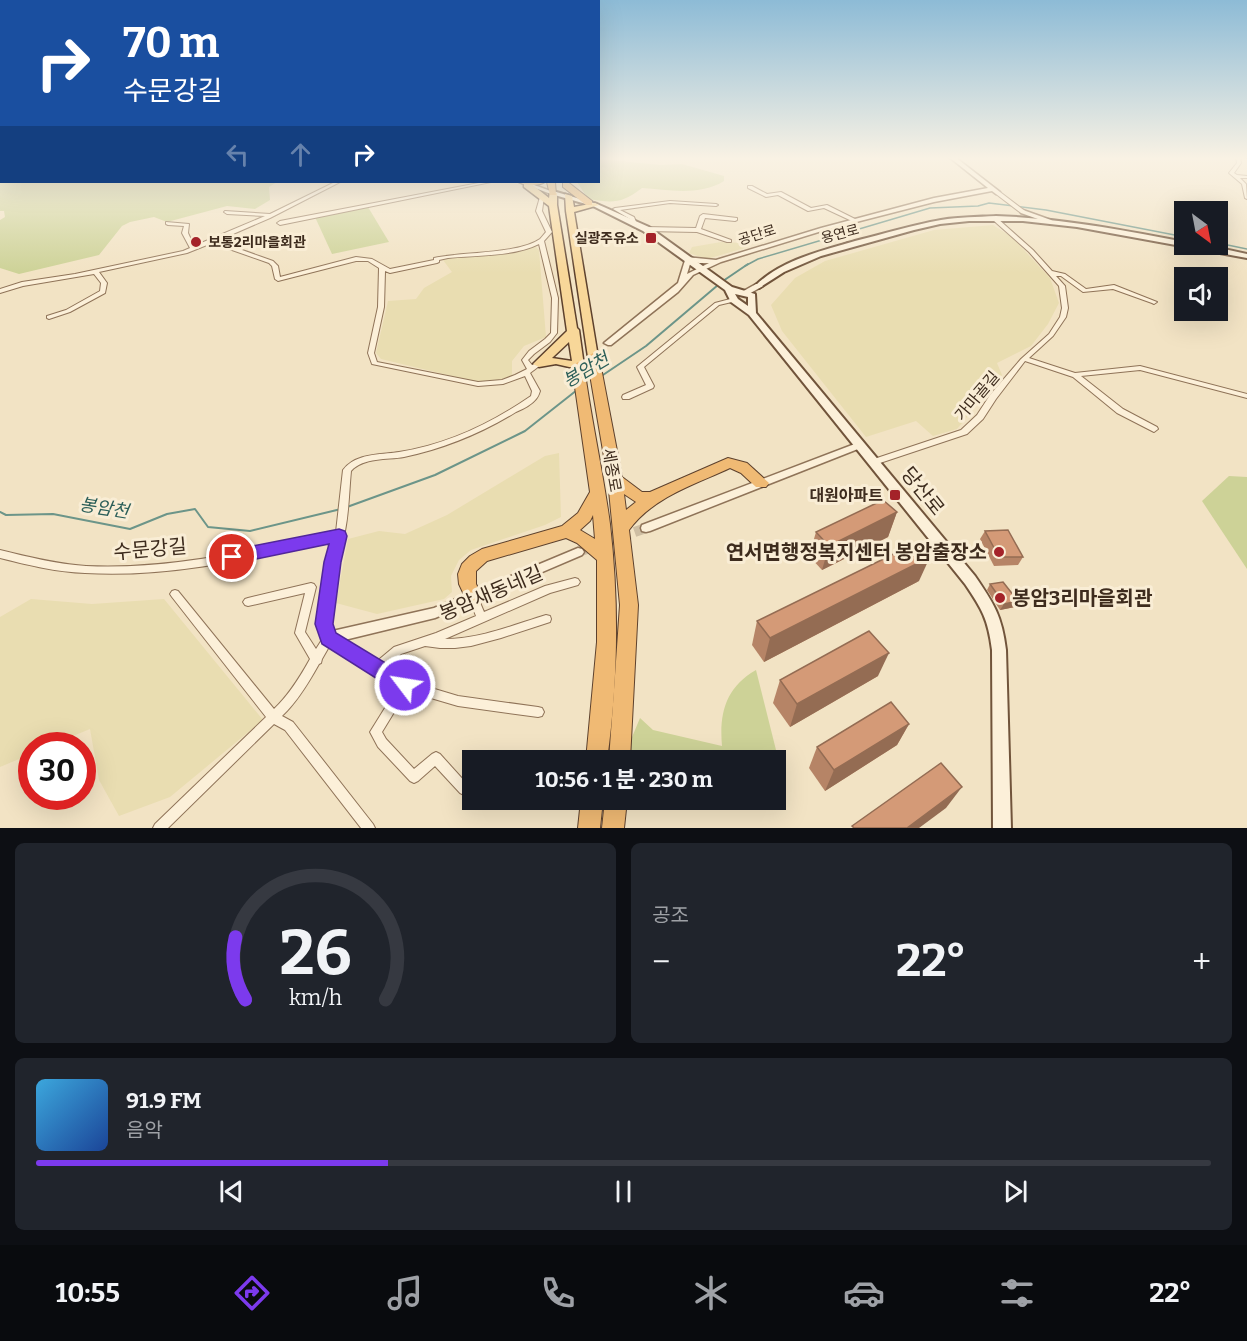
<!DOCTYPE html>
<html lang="ko">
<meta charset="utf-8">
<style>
:root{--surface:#171b24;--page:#20242c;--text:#f1f3f6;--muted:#9ea1a6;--line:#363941;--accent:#7c3aed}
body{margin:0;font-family:Bitter,"Noto Sans KR",serif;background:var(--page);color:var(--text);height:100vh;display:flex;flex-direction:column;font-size:22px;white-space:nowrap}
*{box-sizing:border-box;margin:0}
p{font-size:20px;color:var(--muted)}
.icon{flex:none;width:33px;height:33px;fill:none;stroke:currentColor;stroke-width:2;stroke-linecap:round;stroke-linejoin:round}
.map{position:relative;height:828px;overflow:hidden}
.side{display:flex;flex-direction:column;gap:15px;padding:15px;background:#0d0f14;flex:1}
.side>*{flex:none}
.banner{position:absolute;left:0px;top:0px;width:600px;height:183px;box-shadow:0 6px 24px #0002;background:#1a4fa0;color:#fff;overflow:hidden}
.needle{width:39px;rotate:148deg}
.tools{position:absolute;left:1174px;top:201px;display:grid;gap:12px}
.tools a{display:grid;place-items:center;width:54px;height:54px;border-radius:0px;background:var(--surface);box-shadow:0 6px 24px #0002;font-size:30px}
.speed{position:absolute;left:18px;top:732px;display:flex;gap:12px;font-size:30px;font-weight:700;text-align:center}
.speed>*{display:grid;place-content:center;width:78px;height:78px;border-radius:50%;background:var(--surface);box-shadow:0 6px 24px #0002;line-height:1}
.speed .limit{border:9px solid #d22;background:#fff;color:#111}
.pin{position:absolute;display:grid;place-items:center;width:51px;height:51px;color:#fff;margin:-26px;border:3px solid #fff;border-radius:50%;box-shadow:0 2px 6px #0007}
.me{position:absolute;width:66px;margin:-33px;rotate:301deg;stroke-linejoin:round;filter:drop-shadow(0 0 4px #0008)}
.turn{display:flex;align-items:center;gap:21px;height:126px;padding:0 24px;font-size:27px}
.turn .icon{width:78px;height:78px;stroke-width:2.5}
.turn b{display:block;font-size:42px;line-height:51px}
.lanes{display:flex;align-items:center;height:57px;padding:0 24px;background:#0003;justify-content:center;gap:30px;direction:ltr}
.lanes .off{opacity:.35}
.big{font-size:45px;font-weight:700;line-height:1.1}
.side .tile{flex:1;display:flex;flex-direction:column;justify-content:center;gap:9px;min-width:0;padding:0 21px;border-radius:9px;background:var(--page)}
.side .dial{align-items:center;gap:0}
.dial svg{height:156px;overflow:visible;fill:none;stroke:var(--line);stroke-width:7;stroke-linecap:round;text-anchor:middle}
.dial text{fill:var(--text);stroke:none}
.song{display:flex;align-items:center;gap:18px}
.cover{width:72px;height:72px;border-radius:9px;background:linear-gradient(135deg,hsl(200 70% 55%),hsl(220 70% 35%))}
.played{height:6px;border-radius:3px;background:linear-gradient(90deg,var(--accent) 30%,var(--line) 30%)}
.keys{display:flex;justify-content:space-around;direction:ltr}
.heat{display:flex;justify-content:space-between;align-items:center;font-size:33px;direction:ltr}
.side .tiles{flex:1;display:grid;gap:15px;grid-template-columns:1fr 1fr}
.tile:last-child{grid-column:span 2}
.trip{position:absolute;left:462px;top:750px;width:324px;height:60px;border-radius:0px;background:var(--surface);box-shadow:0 6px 24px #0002;font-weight:700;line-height:60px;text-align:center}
.tab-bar{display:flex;height:96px;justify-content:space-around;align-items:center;background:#090b0e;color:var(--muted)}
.tab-bar .icon{width:42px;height:42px}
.tab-bar .current{color:var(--accent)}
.tab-bar b{font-size:27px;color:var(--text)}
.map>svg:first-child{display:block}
.farmland{fill:#e9ddb1}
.green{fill:#cdd297}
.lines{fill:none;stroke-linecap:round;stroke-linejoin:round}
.stream-far1{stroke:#6c9589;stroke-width:1.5}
.stream{stroke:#6c9589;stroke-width:2}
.tertiary-tunnel{stroke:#cebea3;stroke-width:10;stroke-dasharray:10 5;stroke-linecap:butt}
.minor-casing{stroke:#8f7358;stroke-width:2}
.tertiary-casing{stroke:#8f7358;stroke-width:3}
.secondary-casing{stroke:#71543b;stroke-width:4}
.primary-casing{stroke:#5d412d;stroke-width:3}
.trunk-casing{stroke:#5d412d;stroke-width:2}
.minor{fill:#fcf0d9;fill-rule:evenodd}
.tertiary{fill:#fcf0d9;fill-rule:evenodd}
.secondary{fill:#fcf0d9;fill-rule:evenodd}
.primary{fill:#f8d799;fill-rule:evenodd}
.trunk{fill:#f0ba74;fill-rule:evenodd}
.wall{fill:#b68466}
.shaded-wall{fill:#946c53}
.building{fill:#d49a77;stroke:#946c53;stroke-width:1.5}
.route{fill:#7c3aed;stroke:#51269a;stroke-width:1.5}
.poi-dot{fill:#a42329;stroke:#f9edd5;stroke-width:2}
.labels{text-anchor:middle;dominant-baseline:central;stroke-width:6;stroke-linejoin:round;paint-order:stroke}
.far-street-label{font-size:14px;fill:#3e2c1e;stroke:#f9edd5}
.far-poi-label{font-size:14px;font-weight:bold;fill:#3e2c1e;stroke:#f9edd5;text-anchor:end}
.street-label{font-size:16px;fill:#3e2c1e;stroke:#f9edd5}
.poi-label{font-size:16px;font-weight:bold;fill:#3e2c1e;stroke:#f9edd5;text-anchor:end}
.water-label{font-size:18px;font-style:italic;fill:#2c5f59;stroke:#f9edd5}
.near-street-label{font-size:20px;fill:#3e2c1e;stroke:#f9edd5}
.near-poi-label{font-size:20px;font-weight:bold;fill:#3e2c1e;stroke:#f9edd5;text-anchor:end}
</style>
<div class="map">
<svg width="1247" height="828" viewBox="0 0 1247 828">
<rect width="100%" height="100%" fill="#f2e3c4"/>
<g class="farmland">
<path d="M993 225 1012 237 1050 278 1059 303 1048 324 1031 346 997 363 1002 375 957 429 933 436 916 421 866 437 782 331 771 305 795 278 825 261 934 230Z"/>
<path d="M721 242 743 243 748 247 707 259 689 253 692 247Z"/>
<path d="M535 246 539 250 546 337 524 346 512 361V376L498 380 477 382 381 359 376 353 388 301 416 299 424 288 452 272 443 260 473 255 509 253Z"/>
<path d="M559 453 561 517 545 525 471 550 459 560 451 576 452 592 444 599 377 614 336 603 348 539 379 531 405 534 447 515 545 456Z"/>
<path d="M31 599 92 604 164 599 263 720 170 797 119 816 99 780 90 729 51 745 32 746 31 754 0 767V617Z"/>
</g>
<g class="green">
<path d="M0 157 2 182H277L269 187 270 200 255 209 227 206 167 222 154 217 130 222 122 226 99 255 19 274 0 268V220L5 217 4 211H0Z"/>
<path d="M599 159 661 165 682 164 724 176V181C700 196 669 190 642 188 621 204 613 203 588 199L577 182H598Z"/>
<path d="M368 207 389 242 332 254 315 217Z"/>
<path d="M1229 476 1247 477V569L1202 501Z"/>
<path d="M756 670 777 754 775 760H629L630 742 640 718 653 730 722 746C719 713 726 687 756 670Z"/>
</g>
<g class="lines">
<g class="stream-far1">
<path d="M1218 243 1247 249"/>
<path d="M745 266 758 259 930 208 978 206 989 203 1046 210 1185 237"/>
</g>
<g class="stream">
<path d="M723 281 748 264"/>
<path d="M600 377 646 346 718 285"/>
<path d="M347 507 435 475 525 431 577 390"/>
<path d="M0 512 6 515 53 514 130 529 167 514 195 509 208 527 250 531 341 509"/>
</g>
<path class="tertiary-tunnel" d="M578 552 646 528"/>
<g class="minor-casing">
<g id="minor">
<path d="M1236 157H1240L1241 163 1234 173 1237 175 1247 176V178H1240L1246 184 1247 199 1245 198 1242 184 1229 173 1237 163Z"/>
<rect x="1244" y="157" width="3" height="1"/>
<path d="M335 182H340L270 218 217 241 273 261 278 266 280 277 356 257 372 259 390 269 434 260V258C461 252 519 254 540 239 542 237 544 234 546 232L536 211 540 197 542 196 544 197 542 211 552 232 544 241 558 298 557 333 550 342 534 354 528 360 532 365 539 362 542 364 530 373 540 391C539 394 538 397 536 399 531 405 523 409 516 412 482 433 443 449 404 457 387 460 364 457 351 471 349 491 349 511 345 531 339 566 325 599 333 635L376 662 394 647 436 633 476 616 468 596 470 593 473 592 476 593 484 612 545 586 575 578 578 579 580 582 578 585 550 593 445 639C480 639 513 625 546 615L550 616 551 619 550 622 501 638 471 646 455 648H440L425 646 401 654 385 667 408 681 458 696 538 707 542 708 544 712 542 716 538 717 458 706 407 691 382 732 386 739 414 769 432 754 436 752 440 754 468 785 470 789 468 793 464 795 460 793 435 766 418 781 414 783 410 781 378 747 370 732 398 687 330 645 322 659 321 663 319 664C309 682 297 702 282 716L293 722 373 824 375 828H361L285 730 274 724 168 828H153L155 824 266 717 172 597 170 594 172 591 175 590 178 591 274 709C289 695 300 677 310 659L295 633 305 593 248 606 245 605 243 602 245 599 248 598 311 583 314 584 316 587 305 632 316 649 323 638C316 603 327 573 335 540 253 558 170 578 85 573 56 572 28 565 0 558V550C28 557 57 564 86 566 171 570 254 550 336 532L343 470C356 453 379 455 399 452 446 445 492 423 531 396L532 391 525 376 503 384 478 386 372 364 368 353 378 307 379 268 368 261H356L278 281 275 279 272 266 269 263 212 243 187 253 99 272 107 283 105 293 70 312 49 319 47 318V316L66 310 100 291 101 283 94 274 23 286 0 293V289L22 282 75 274 183 251 190 248 182 233 184 226 168 225 166 224V222L189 224 188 233 194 246 265 216 227 214 224 212 225 211 270 214ZM539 244 552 298 551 333 545 339 529 351 522 360 527 369 515 375 502 380 478 382 377 362 374 353 384 307 385 271 390 273 437 263 439 262V260L448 258C478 255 512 257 539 244Z"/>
<path d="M484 182H491L280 225 277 223 280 221Z"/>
<path d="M748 186H752L767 194 781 192 811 208 827 205 859 221 854 222 824 208 808 211 778 195 766 197 748 188Z"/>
<path d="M996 192H1000L1025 211V213H1021L996 194Z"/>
<path d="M670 201 716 204 718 205 716 206 670 203 620 210 634 217 637 224 634 226 631 224 630 219 613 209 615 208Z"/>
<path d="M703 214 737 218V220L735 221 705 218 701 229 731 240V242H727L697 232 646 231 643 229 646 227 696 228 700 216Z"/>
<path d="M993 218H997L1033 250 1052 271 1065 274 1086 289 1114 285 1157 302 1154 304 1152 303 1113 289 1083 292 1061 276H1056L1065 286 1068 308 1066 317 1053 336 1029 358 1075 373 1140 366 1247 394V398L1140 370 1081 376 1123 409 1157 427 1158 429 1154 432 1117 413 1073 377 1025 361 996 399 983 419 967 434 877 464H871L870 462 871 460 961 430 977 415 990 395 1021 359 1049 334 1060 317 1062 308 1059 286 1029 252 993 220Z"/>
<path d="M734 298 736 299V301L719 305 644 367 654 386 653 388 629 399H623L622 397 623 395 646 385 637 367 638 366 715 303Z"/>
</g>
</g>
<g class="tertiary-casing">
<g id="tertiary">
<path d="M949 157H955L1000 192V194H996L992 191 934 202 825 230 721 262 693 275 678 292 611 345H608L604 343 678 283 686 257 716 260 821 228 934 198 988 188ZM691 261 699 263H709L687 274Z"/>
<path d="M519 182H526L556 193 551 194Z"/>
<path d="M1023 210 1051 220 1052 221 1049 223 1021 213V211Z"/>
<path d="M756 284H759L763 286 747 295H741L740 293Z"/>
<path d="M860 442 863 443 865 445 863 447 650 531 646 532 642 531 641 528 642 525Z"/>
<path d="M578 548 582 549 584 552 582 555 435 618 328 644 324 642 322 638 324 634 328 632 434 608Z"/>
</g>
</g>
<g class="secondary-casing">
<g id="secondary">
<path d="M553 191 597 204 649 227 732 287 755 294 756 313 975 576C994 604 1002 616 1006 650L1011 828H993L992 650C988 619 982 609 965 584L749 315 731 302 725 290 643 231 593 206 551 194 550 193ZM735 294 748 297V306L738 299Z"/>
<path d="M996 216C1060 218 1122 230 1185 242V244H1201L1247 254V258L1077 227 1023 221H969L940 224 914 230 821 256 784 272 759 288 755 286C781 260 821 251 855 241 884 234 912 225 941 220 959 217 977 217 996 216Z"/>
</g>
</g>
<g class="primary-casing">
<g id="primary">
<path d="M524 183H530L549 198 550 191 557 193V205L577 328 579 330 584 366 582 368 578 369 556 364 539 367 533 364 567 331 549 206 524 187ZM569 342 572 361 552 358Z"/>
<path d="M565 194 572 196 574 207 595 203 599 205 574 212 598 357 593 360 588 357 566 211Z"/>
</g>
</g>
<g class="trunk-casing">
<g id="trunk">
<path d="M519 182H545C539 186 525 186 519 182Z"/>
<path d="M547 182H555L556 195H550Z"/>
<path d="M563 183H569L592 201V205H586L563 187Z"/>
<path d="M593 353 599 357 622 477 642 492H650L728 458 747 463 769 483 766 487H756L741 473 730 468C694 485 653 497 629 530L638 605 630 760H609L620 605 608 480 587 357ZM624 494 636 502 626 510Z"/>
<path d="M578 362 584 366C591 419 603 471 610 524 619 602 618 683 607 760H586L597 642V560L577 543 566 538 487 561 476 571V584L482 596 479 601 473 603 467 601 459 584 458 574 462 564 470 556 482 549 562 526 578 513 590 492 572 366ZM593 515 595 539 580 530 590 521Z"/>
<path d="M581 800H603L600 828H578Z"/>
<path d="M605 800H627L624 828H602Z"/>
</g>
</g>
<use href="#minor" class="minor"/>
<use href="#tertiary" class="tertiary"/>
<use href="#secondary" class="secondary"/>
<use href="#primary" class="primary"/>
<use href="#trunk" class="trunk"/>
</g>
<g class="wall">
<path d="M897 512 888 537 822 570 809 556 816 532Z"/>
<path d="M985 531 1023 557 1018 565 994 566 980 539Z"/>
<path d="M919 581 764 662 752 645 757 621Z"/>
<path d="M990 584 1018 601 1015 607 1000 610 987 590Z"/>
<path d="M878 676 790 727 773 703 780 680Z"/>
<path d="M909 724 897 745 825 791 809 768 817 747Z"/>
</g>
<g class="shaded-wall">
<path d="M897 512 888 537 822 570 829 546Z"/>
<path d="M930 557 919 581 764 662 770 638Z"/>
<path d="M1018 601 1015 607 1000 610 1004 604Z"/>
<path d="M889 653 878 676 790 727 797 704Z"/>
<path d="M909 724 897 745 825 791 834 770Z"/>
<path d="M962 787 946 808 919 828H907Z"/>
</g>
<g class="building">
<path d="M883 500 897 512 829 546 816 532Z"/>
<path d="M1008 530 1023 557H999L985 531Z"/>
<path d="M916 543 930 557 770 638 757 621Z"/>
<path d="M1003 582 1018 601 1004 604 990 584Z"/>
<path d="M869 631 889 653 797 704 780 680Z"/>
<path d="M891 702 909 724 834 770 817 747Z"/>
<path d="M941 763 962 787 907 828H854L852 826Z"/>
</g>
<linearGradient id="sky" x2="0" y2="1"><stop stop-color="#8dbbd6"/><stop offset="0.58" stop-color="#f9f2e4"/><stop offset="1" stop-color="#f9f2e4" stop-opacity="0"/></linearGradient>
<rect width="1247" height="273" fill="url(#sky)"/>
<path class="route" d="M339 529 345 531 347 536 341 562 333 624 336 633 412 679 415 685 412 692 405 695 398 692 322 644 315 624 324 562 329 544 232 564 226 562 223 557 226 552 232 550Z"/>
<g class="poi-dot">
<rect x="645" y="232" width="12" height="12" rx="3"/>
<circle cx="196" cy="242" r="6"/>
<rect x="889" y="489" width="12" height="12" rx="3"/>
<circle cx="999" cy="552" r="6"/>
<circle cx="1000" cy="598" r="6"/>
</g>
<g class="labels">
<g class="far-street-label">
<text transform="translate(840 234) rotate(-15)">용연로</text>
<text transform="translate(757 235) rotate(-17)">공단로</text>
</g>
<g class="far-poi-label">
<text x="639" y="238">실광주유소</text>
<text x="208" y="242" text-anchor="start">보통2리마을회관</text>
</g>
<g class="street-label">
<text transform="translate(977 396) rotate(-50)">가마골길</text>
<text transform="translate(612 470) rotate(80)">세종로</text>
</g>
<g class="poi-label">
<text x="883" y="495">대원아파트</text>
</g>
<g class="water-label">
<text transform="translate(586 370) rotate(-31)">봉암천</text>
<text transform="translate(104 508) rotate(9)">봉암천</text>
</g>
<g class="near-street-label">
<text transform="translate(923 491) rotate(51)">당산로</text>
<text transform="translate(150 549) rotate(-5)">수문강길</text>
<text transform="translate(491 593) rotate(-23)">봉암새동네길</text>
</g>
<g class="near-poi-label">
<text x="987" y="552">연서면행정복지센터 봉암출장소</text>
<text x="1012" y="598" text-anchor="start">봉암3리마을회관</text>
</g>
</g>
</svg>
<div class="tools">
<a><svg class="needle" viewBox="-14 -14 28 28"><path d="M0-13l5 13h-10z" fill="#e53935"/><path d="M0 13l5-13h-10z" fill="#9ea1a6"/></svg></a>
<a><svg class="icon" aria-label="sound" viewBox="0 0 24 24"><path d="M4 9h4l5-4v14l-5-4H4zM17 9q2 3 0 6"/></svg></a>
</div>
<div class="speed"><div class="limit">30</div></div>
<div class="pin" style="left:232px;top:557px;background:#d93025"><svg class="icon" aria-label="arrive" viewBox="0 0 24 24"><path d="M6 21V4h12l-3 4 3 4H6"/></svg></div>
<svg class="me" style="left:405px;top:685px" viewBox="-20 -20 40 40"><circle r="17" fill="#7c3aed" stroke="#fff" stroke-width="3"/><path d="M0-11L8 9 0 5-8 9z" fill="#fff"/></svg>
<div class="trip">10:56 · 1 분 · 230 m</div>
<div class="banner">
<div class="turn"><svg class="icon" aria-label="right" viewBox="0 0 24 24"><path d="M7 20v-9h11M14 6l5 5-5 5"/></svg><div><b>70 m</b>수문강길</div></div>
<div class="lanes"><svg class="icon off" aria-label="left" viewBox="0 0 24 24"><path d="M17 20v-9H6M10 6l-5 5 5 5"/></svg><svg class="icon off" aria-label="ahead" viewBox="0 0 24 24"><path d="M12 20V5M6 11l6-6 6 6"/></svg><svg class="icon" aria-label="right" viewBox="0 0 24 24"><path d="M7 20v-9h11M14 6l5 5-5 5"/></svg></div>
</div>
</div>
<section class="side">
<div class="tiles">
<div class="tile dial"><svg viewBox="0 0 100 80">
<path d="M14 69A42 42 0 1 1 86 69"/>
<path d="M14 69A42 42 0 0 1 9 37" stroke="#7c3aed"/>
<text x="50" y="56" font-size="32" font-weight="700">26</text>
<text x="50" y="72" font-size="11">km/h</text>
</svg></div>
<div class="tile"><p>공조</p>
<div class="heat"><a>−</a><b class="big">22°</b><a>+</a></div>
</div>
<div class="tile">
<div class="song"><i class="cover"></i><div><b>91.9 FM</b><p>음악</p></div></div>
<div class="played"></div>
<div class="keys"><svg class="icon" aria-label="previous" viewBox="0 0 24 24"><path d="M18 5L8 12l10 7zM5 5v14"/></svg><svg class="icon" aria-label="pause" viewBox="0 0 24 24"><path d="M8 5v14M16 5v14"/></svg><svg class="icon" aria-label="next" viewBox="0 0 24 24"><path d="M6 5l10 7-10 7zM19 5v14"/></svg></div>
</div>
</div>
</section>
<nav class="tab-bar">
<b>10:55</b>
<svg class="icon current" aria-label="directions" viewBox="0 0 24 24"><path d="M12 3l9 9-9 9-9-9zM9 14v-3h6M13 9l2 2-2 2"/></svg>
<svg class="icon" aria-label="music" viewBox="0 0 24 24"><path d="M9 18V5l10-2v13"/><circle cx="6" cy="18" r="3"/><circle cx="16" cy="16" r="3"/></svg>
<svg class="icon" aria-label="phone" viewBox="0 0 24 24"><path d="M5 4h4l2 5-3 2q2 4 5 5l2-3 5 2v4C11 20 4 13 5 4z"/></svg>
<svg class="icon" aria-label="climate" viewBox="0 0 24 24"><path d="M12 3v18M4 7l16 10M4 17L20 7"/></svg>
<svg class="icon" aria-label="car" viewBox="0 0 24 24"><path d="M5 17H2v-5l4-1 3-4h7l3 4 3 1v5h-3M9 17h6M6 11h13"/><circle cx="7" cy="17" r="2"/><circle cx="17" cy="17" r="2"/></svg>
<svg class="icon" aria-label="filters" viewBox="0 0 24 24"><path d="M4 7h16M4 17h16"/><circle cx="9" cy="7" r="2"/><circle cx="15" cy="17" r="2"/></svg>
<b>22°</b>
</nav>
